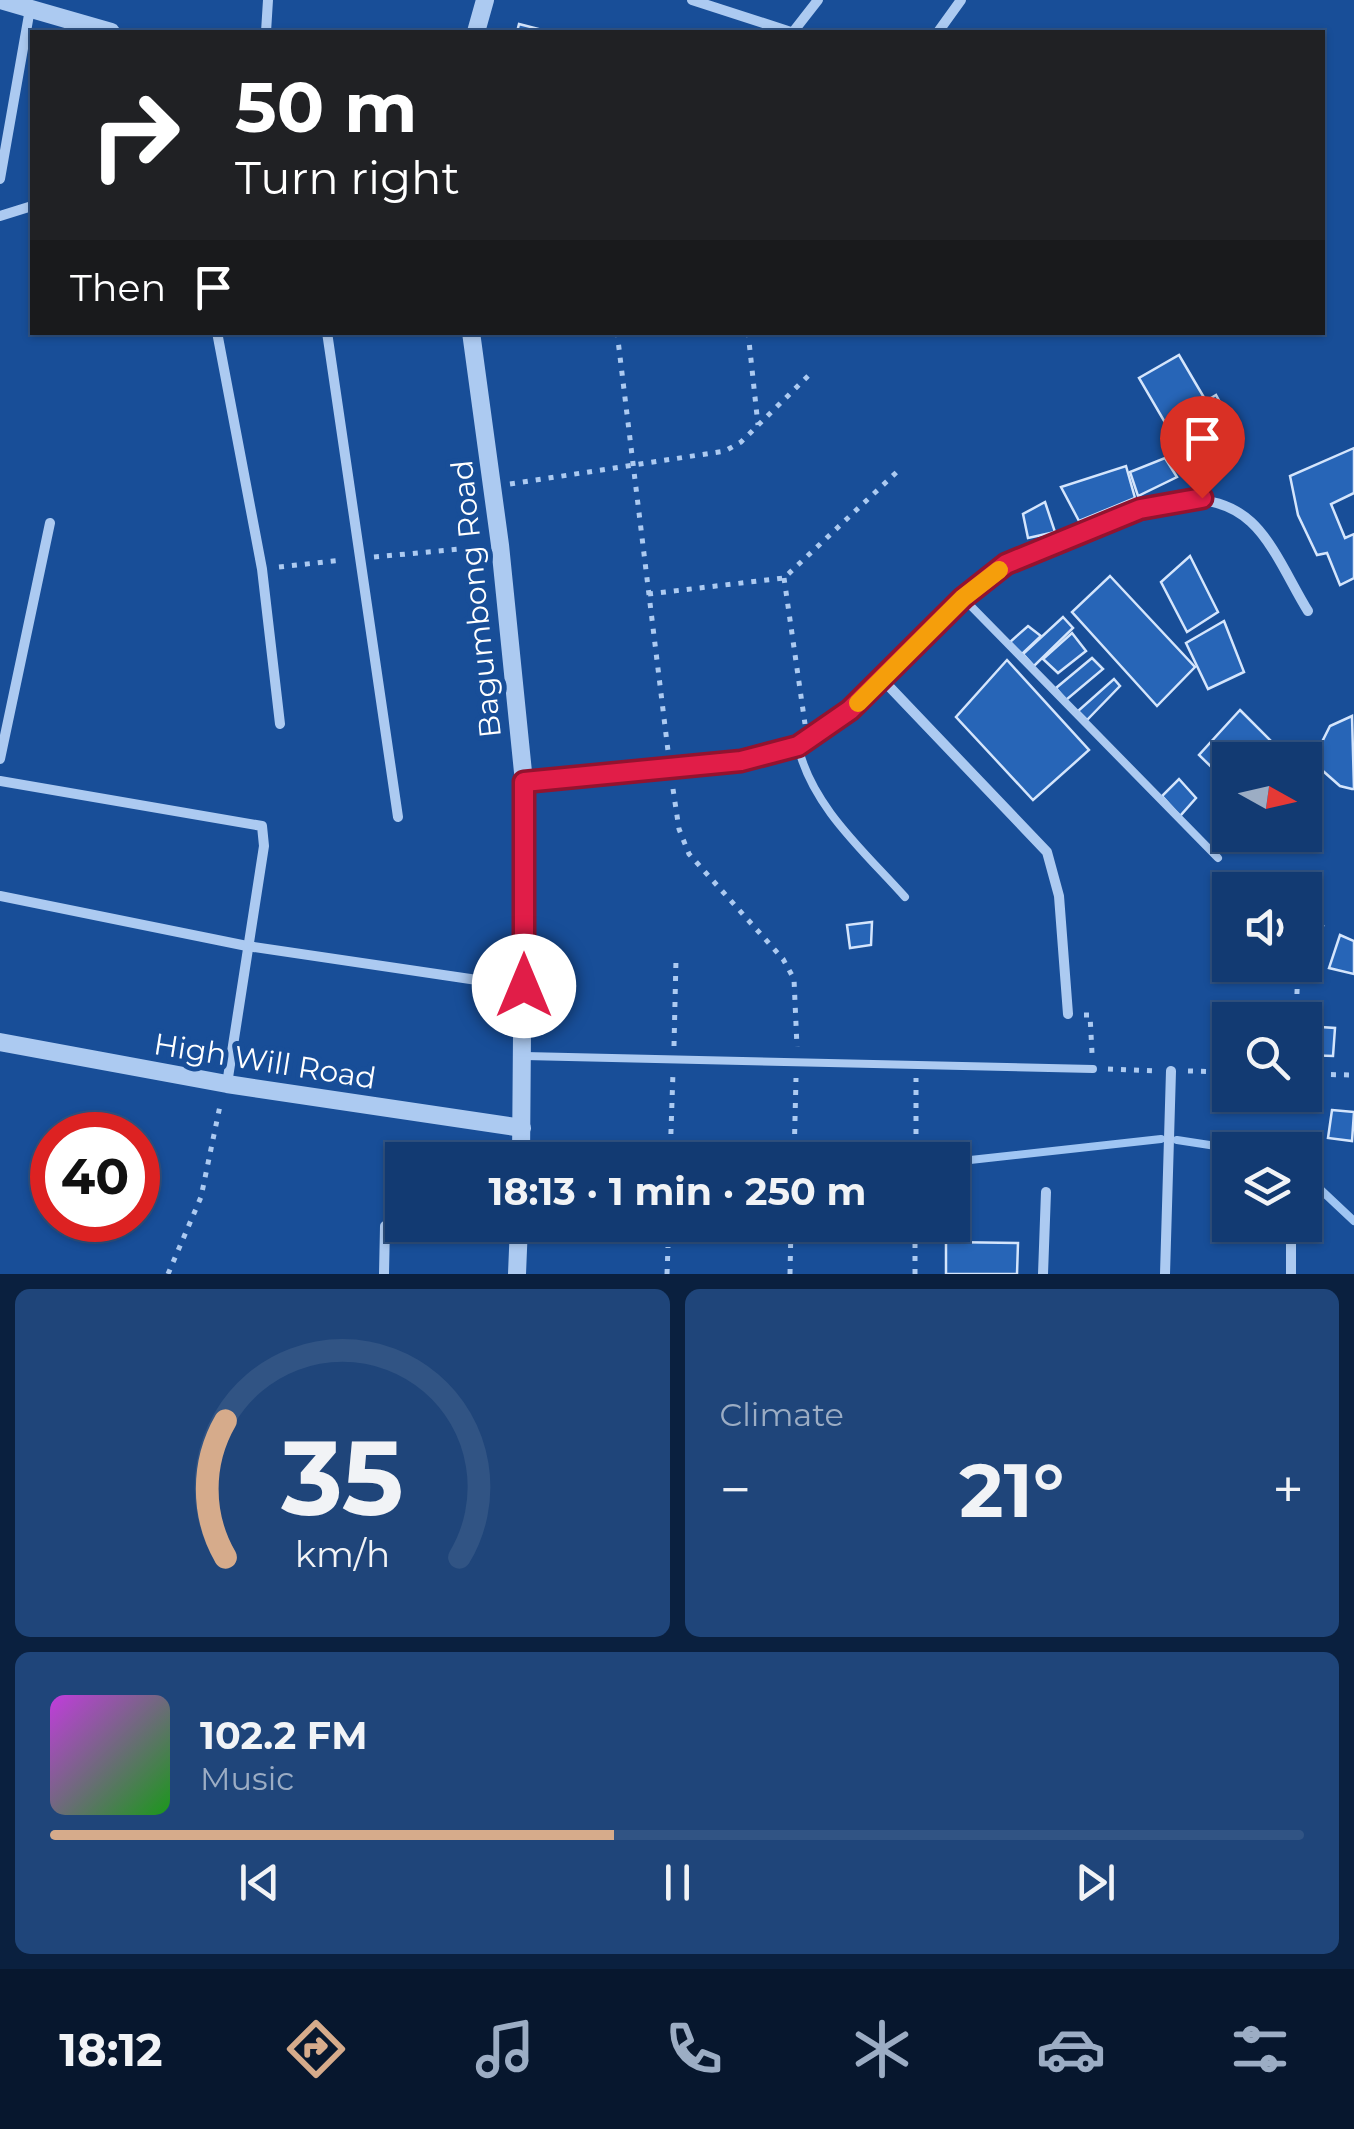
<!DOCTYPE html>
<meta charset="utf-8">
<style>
:root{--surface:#123a72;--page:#1f457a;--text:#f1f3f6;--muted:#9cadc4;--line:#315484;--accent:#d6ab8b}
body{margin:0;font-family:Montserrat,sans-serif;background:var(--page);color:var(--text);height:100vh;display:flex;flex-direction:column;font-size:38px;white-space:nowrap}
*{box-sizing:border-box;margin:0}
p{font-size:32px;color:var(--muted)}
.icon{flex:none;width:55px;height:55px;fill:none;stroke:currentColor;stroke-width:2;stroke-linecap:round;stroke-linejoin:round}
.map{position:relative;height:1274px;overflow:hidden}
.drawer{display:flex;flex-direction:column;gap:15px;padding:15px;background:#0a203f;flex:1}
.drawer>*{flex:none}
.banner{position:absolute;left:30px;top:30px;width:1295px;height:305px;border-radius:0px;box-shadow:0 2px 8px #0004,0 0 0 2px var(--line);background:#202124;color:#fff;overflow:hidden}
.needle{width:65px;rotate:98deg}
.buttons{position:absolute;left:1212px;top:742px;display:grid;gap:20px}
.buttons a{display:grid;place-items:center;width:110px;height:110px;border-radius:0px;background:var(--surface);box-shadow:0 2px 8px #0004,0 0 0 2px var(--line);font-size:50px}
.speed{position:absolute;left:30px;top:1112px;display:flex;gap:20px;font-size:50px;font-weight:700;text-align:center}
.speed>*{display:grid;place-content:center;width:130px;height:130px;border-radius:50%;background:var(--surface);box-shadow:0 2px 8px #0004,0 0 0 2px var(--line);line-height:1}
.speed .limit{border:15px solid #d22;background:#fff;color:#111}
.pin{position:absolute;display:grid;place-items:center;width:85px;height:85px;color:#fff;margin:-102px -42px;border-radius:50% 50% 50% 0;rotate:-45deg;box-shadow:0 0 10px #0007}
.pin .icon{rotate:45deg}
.me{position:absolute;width:110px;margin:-55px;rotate:0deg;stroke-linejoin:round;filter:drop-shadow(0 0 8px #0008)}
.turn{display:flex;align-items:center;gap:35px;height:210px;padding:0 40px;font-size:45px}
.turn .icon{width:130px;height:130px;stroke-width:2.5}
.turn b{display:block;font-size:70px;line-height:85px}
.then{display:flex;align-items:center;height:95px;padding:0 40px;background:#0003;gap:20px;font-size:38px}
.big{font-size:75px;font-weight:700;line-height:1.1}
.drawer .card{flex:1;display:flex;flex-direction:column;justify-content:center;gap:15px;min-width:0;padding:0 35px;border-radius:15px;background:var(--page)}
.drawer .dial{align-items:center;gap:0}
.dial svg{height:260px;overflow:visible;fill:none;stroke:var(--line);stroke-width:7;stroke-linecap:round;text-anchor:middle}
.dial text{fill:var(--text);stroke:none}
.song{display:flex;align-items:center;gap:30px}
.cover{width:120px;height:120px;border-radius:15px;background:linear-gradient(135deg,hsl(290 70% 55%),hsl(120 70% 35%))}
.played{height:10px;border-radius:5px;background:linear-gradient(90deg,var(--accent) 45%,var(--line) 45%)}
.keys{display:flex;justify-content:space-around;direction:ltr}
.heat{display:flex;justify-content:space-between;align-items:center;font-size:55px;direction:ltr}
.drawer .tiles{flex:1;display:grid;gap:15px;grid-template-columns:1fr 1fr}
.card:last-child{grid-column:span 2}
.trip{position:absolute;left:385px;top:1142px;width:585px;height:100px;border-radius:0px;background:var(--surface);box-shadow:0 2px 8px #0004,0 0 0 2px var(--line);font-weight:700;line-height:100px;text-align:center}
.tab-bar{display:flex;height:160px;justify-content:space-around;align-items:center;background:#07172e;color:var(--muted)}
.tab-bar .icon{width:70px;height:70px}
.tab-bar .active{color:var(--accent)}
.tab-bar b{font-size:45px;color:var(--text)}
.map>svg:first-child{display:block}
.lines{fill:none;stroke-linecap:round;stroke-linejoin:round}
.stream{stroke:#9fc5f3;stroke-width:8}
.building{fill:#2765b7;stroke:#d4e5fc;stroke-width:2.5}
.path{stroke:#accaf1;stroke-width:5;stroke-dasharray:5 8;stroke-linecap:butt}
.service{stroke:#accaf1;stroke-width:8}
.minor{stroke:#accaf1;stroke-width:10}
.tertiary{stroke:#accaf1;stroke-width:18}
.route-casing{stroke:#92132f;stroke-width:25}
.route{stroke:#e11d48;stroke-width:18}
.slow{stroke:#f59e0b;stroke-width:18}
.labels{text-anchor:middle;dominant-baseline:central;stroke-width:10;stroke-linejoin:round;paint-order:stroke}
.street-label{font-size:30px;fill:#fff;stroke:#184e98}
</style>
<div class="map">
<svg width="1354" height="1274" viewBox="0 0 1354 1274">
<rect width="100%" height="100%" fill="#184e98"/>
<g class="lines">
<g class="stream">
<path d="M1177 1140 1242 1150"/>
<path d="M952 1162 1161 1139"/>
<path d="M1305 1175 1354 1221"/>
</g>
</g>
<g class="building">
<path d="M519 24 550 32H517Z"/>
<path d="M1179 355 1206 401 1216 395 1226 413 1193 435 1188 429 1174 438 1139 378Z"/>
<path d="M1354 448V493L1331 504 1345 538 1354 534V578L1340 585 1327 553 1317 555 1298 515 1290 476Z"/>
<path d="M1165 458 1177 477 1138 496 1130 472Z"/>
<path d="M1126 466 1135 498 1079 521 1061 487Z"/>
<path d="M1045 502 1055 532 1028 538 1023 514Z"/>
<path d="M1190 556 1218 612 1187 632 1161 582Z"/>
<path d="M1110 576 1195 667 1157 706 1072 612Z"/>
<path d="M1063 617 1073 628 1034 666 1023 654Z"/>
<path d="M1224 621 1244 672 1208 689 1186 643Z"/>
<path d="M1028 626 1041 636 1022 654 1010 642Z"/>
<path d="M1072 633 1086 651 1058 673 1043 659Z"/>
<path d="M1092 658 1103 669 1066 700 1056 688Z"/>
<path d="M1007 660 1089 750 1033 800 956 717Z"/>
<path d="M1114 679 1120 686 1087 720 1078 711Z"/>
<path d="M1240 710 1290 760H1230V785L1199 755Z"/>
<path d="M1352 716 1354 789H1352L1340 786 1323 771 1319 748 1330 726Z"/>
<path d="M1305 775 1319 788 1305 801Z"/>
<path d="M1179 779 1196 798 1180 816 1162 796Z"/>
<path d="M1305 919 1323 926 1315 952 1305 949Z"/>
<path d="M872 922 871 945 850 948 847 925Z"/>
<path d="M1340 935 1354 941V974L1329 968Z"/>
<path d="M1305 1026 1335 1028 1333 1056 1305 1055Z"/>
<path d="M1332 1110 1354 1112 1352 1141 1328 1138Z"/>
<path d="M946 1242 1018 1243 1017 1274H946Z"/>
</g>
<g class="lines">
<g class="path">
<path d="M617 332 669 759"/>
<path d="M748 332 758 425"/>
<path d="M510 484 725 451 741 442 810 374"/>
<path d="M374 557 482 547"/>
<path d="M279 567 343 560"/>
<path d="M784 578 805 724"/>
<path d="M648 594 784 578 900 469"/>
<path d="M673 789 679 829 689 854 783 959 794 979 797 1047"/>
<path d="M1084 1015H1090L1092 1053"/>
<path d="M1296 1020 1298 965"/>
<path d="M674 1046 676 959"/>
<path d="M1108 1069 1157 1071"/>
<path d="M1188 1071 1230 1072"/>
<path d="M1305 1074 1354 1075"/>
<path d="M670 1160 673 1072"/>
<path d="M794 1160 796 1078"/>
<path d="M916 1160V1078"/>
<path d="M168 1274 201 1197 221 1101"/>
<path d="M667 1274 668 1247"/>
<path d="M790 1274 791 1225"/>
<path d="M915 1274V1225"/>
</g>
<g class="service">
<path d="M963 598 1218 858"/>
<path d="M798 746C812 807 865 852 905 897"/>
<path d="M525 1056 1093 1069"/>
</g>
<g class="minor">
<path d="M692 0 791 32"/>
<path d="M266 32 268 0"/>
<path d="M793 32 818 0"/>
<path d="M938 32 961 0"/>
<path d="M0 179 30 9"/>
<path d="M0 216 32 206"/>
<path d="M217 332 262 569 280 724"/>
<path d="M327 332 398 817"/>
<path d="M882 679 1047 852 1059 896 1068 1014"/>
<path d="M0 759 50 523"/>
<path d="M0 781 262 826 264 846 227 1084"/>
<path d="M524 782C598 776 736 775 800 745 865 714 910 645 963 598 1011 555 1070 534 1130 513 1171 498 1216 490 1251 522 1274 543 1291 584 1308 611"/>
<path d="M0 896 247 946 524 987"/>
<path d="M384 1274 385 1226"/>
<path d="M1043 1274 1046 1192"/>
<path d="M1165 1274 1171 1071"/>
<path d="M1291 1274V1225"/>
</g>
<g class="tertiary">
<path d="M0 0 111 32"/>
<path d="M476 32 485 0"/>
<path d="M471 332 500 545 524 782 521 1160"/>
<path d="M0 1042 227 1084 522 1128"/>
<path d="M517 1274 519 1225"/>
</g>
</g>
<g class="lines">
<g class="route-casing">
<path id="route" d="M524 986V782L741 761 798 746 850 710 963 598 1006 564 1140 509 1202 498"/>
</g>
<use href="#route" class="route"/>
<path class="slow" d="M858 703 963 598 999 570"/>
</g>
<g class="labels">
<g class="street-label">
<text transform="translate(476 599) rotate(-96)">Bagumbong Road</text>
<text transform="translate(265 1061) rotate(9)">High Will Road</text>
</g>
</g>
</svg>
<div class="buttons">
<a><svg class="needle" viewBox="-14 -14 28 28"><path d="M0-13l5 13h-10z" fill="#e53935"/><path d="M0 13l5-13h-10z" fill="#9cadc4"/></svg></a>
<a><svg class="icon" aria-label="sound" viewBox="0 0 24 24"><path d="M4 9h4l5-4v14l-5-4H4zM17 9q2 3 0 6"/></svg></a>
<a><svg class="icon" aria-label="search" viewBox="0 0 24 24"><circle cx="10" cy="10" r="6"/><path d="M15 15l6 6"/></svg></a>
<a><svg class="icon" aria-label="layers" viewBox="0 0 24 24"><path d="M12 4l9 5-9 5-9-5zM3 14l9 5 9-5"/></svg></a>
</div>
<div class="speed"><div class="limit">40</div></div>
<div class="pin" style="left:1202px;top:498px;background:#d93025"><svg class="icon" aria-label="arrive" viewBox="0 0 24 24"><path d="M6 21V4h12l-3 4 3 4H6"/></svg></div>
<svg class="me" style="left:524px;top:986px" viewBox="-20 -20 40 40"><circle r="19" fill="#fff"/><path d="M0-13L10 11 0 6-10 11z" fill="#e11d48"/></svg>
<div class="trip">18:13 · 1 min · 250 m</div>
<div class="banner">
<div class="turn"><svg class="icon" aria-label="right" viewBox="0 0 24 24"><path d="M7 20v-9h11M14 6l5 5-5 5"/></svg><div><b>50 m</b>Turn right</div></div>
<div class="then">Then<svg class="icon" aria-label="arrive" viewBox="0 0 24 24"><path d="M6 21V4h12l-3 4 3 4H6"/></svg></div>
</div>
</div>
<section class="drawer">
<div class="tiles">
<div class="card dial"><svg viewBox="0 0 100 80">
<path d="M14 69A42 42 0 1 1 86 69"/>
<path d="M14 69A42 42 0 0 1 14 27" stroke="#d6ab8b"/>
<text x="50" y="56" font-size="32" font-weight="700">35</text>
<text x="50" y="72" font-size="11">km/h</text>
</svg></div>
<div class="card"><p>Climate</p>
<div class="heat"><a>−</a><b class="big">21°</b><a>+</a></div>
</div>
<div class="card">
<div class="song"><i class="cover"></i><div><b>102.2 FM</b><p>Music</p></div></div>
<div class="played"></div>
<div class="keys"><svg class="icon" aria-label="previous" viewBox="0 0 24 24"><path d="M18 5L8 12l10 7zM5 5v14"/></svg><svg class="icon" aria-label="pause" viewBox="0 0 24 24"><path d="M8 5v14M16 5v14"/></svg><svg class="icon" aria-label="next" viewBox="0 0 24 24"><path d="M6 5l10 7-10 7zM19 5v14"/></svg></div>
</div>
</div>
</section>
<nav class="tab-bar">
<b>18:12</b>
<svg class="icon active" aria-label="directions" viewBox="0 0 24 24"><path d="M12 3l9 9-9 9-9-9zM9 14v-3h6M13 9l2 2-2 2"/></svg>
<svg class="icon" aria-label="music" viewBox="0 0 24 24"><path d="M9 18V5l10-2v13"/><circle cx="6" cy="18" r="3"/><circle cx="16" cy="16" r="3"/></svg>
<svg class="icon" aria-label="phone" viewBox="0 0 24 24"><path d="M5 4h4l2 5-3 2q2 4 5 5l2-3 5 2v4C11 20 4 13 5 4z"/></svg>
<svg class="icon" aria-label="climate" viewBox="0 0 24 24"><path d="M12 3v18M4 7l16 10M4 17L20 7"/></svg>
<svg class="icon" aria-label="car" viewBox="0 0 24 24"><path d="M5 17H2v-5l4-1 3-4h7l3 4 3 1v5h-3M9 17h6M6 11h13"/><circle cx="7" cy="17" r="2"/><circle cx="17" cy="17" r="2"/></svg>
<svg class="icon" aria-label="filters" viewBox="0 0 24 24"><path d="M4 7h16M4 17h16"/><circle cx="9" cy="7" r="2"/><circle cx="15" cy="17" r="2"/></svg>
</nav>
